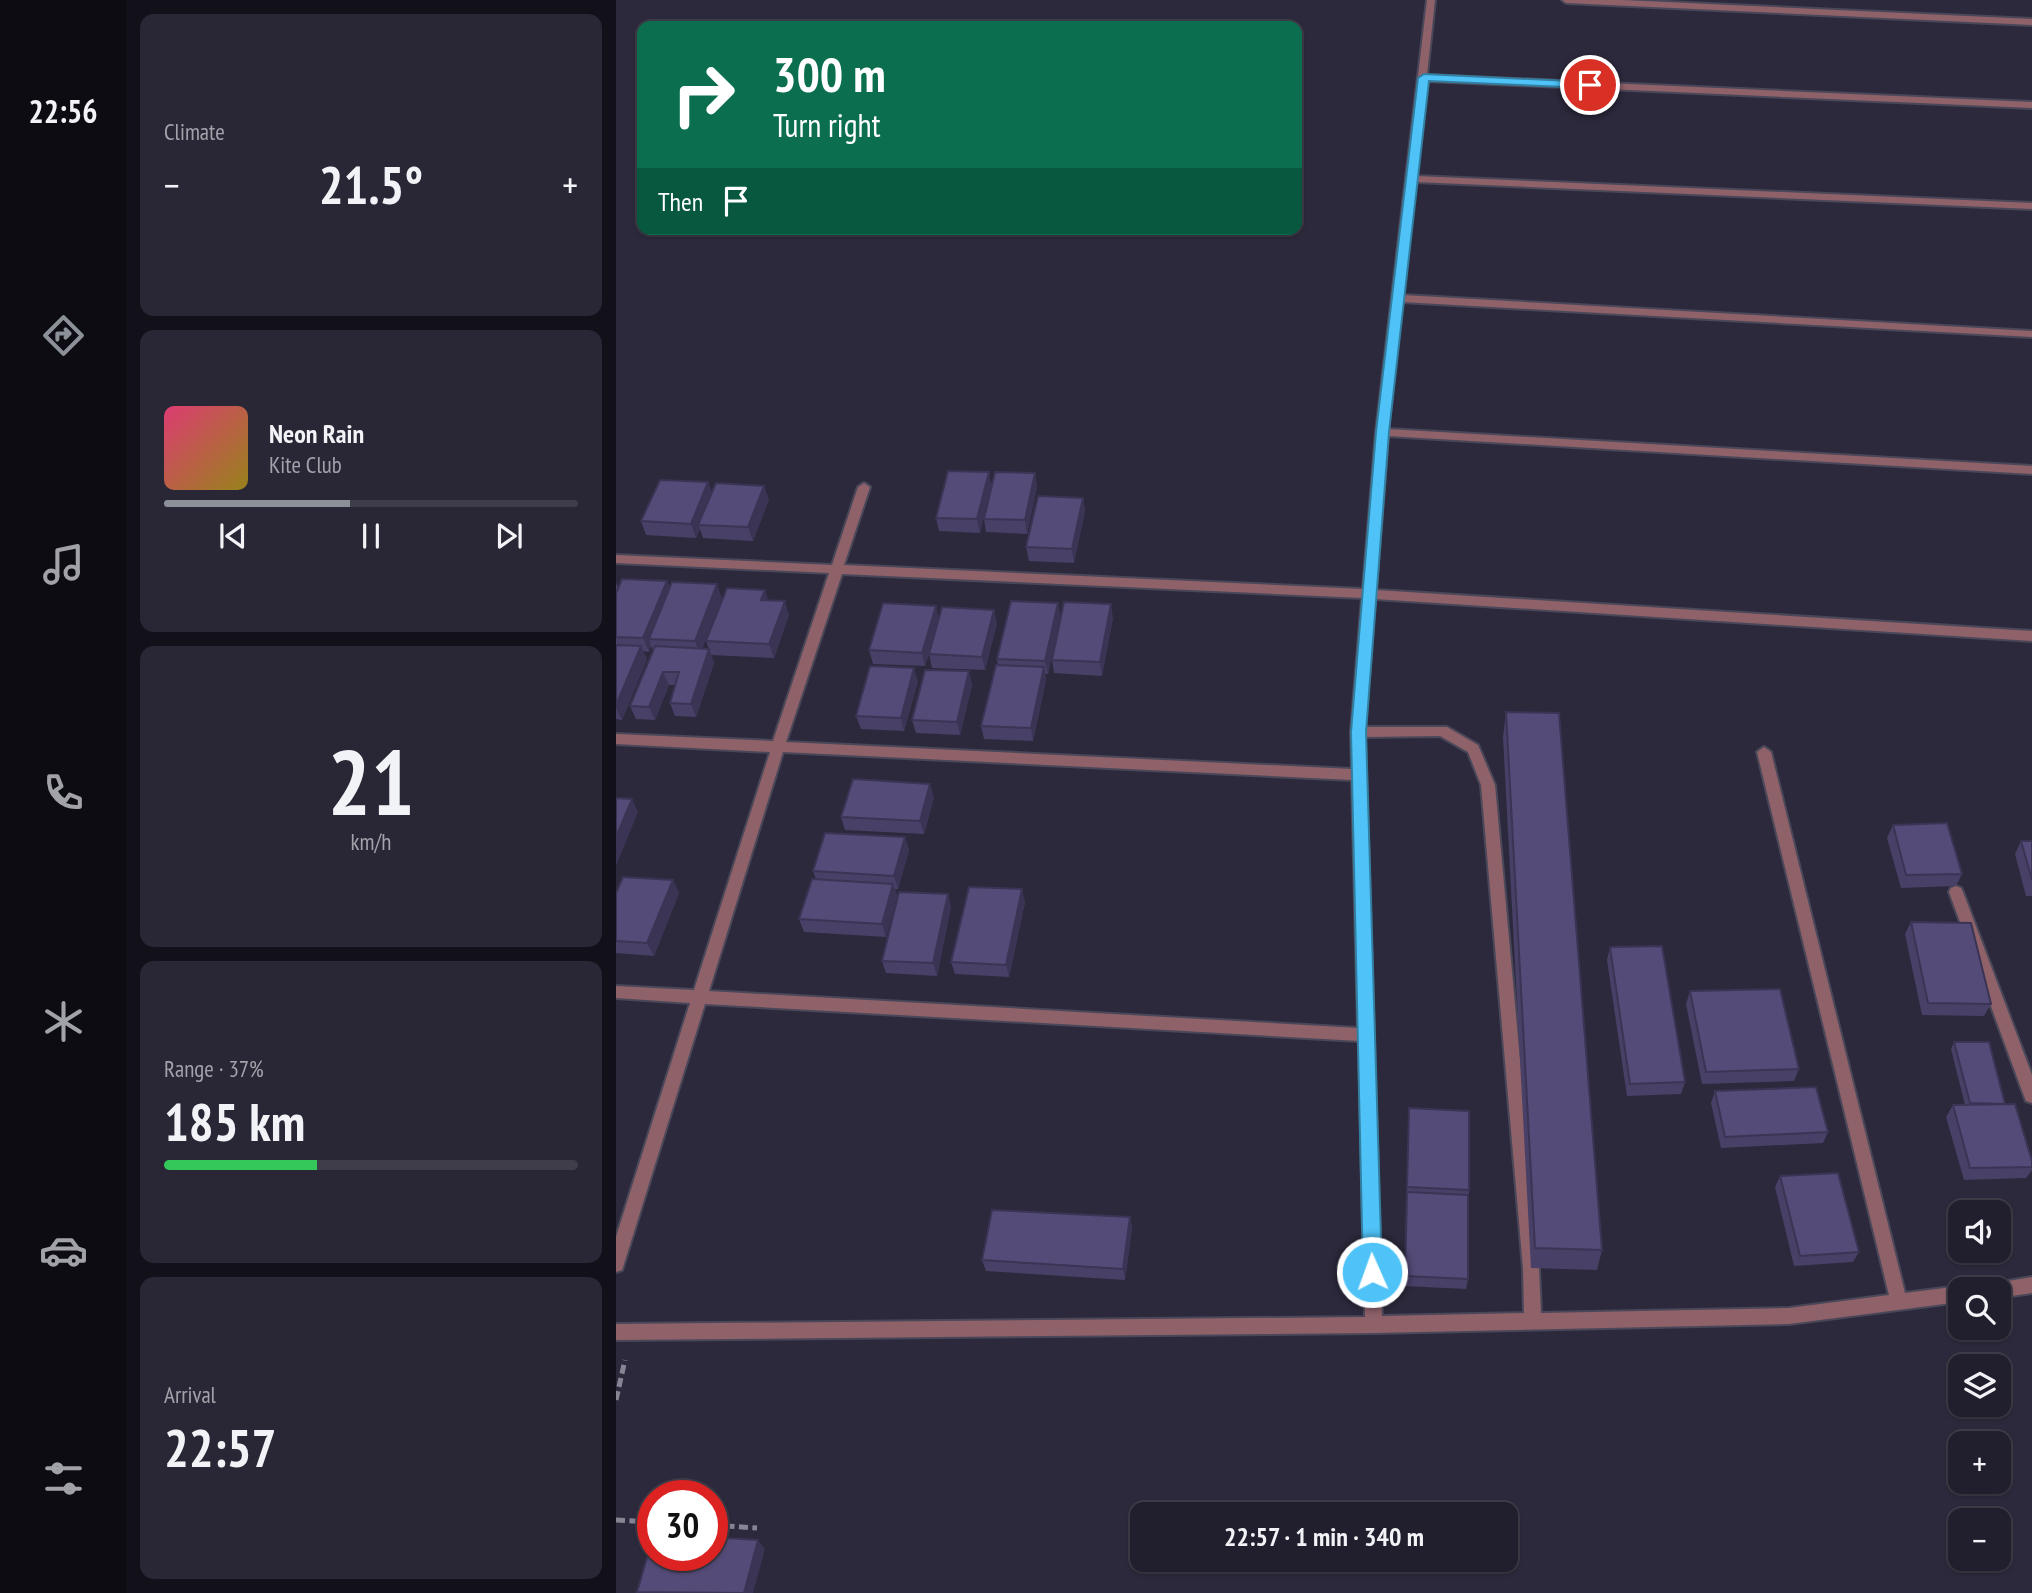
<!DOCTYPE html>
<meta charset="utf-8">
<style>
:root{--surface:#211f2d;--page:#292735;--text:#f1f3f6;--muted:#a2a2aa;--line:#3e3d49;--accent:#8c9099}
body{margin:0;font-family:"PT Sans Narrow",sans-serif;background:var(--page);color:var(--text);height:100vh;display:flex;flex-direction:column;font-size:26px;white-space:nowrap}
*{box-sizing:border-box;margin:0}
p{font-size:23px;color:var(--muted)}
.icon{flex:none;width:38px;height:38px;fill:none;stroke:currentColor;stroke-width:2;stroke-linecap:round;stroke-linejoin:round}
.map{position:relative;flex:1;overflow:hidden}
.side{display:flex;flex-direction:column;gap:14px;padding:14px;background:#121119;width:490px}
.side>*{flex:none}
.hud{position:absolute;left:21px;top:21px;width:665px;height:214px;border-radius:14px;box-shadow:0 2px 5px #0004,0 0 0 2px var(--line);background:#0b6e4f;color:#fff;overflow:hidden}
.buttons{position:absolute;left:1332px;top:1200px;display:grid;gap:14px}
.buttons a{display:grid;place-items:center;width:63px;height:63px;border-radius:14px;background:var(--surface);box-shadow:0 2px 5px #0004,0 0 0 2px var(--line);font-size:35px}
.speed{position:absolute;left:21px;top:1480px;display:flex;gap:14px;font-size:35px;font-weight:700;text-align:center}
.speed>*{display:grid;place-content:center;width:91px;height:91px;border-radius:50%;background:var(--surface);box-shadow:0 2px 5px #0004,0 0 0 2px var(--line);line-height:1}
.speed .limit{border:10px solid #d22;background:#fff;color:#111}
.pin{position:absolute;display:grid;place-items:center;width:60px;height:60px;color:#fff;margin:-30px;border:4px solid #fff;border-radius:50%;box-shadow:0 2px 7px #0007}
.me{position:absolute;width:77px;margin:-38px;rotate:358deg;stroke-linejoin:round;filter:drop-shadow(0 0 5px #0008)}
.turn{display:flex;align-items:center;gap:24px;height:147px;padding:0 21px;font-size:32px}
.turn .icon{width:91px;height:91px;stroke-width:2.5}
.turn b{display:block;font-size:49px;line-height:60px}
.then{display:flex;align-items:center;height:66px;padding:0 21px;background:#0003;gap:14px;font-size:26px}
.big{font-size:52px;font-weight:700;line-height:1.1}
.side .tile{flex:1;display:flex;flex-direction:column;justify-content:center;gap:10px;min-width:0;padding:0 24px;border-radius:14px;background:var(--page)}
.side .dial{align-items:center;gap:0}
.dial b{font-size:91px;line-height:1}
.song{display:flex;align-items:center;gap:21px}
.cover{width:84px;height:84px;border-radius:10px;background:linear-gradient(135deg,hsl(340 70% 55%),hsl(50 70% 35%))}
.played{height:7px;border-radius:4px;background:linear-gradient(90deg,var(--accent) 45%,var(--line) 45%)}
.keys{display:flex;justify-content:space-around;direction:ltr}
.heat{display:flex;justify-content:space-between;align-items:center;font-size:38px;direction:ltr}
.charge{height:10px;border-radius:5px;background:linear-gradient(90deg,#34c759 37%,var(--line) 0)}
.trip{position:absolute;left:514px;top:1502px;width:388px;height:70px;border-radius:14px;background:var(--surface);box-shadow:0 2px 5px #0004,0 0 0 2px var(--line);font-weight:700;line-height:70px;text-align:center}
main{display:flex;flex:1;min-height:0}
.menu{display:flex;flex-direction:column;width:126px;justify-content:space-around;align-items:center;background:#0d0c12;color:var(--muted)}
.menu .icon{width:49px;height:49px}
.menu .selected{color:var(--accent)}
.menu b{font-size:32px;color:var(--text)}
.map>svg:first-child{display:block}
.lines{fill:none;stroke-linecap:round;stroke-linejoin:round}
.minor-casing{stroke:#4a4759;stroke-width:4}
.path{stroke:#878494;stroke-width:5;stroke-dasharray:9 4.5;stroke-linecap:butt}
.minor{fill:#8f6169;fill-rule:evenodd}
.wall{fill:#484067}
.shaded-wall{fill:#3b3454}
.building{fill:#544b78;stroke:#3b3454;stroke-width:2}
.route{fill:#4fc3f7;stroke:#337fa1;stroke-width:2}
</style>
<main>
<nav class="menu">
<b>22:56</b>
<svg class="icon selected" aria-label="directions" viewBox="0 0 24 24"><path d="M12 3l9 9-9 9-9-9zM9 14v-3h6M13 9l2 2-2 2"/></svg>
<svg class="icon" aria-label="music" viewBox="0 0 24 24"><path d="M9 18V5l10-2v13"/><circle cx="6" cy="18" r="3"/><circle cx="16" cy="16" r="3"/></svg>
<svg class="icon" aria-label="phone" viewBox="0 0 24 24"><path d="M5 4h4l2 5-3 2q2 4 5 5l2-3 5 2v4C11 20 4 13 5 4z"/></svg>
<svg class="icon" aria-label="climate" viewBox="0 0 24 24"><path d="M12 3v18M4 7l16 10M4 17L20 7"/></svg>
<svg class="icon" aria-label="car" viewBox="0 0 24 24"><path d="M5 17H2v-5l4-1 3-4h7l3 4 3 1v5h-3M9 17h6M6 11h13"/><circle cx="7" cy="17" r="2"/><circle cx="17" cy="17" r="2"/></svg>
<svg class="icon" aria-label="filters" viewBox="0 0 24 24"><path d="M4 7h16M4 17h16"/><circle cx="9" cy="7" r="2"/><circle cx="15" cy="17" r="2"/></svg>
</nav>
<section class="side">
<div class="tile"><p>Climate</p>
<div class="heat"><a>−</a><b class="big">21.5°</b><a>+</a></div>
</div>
<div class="tile">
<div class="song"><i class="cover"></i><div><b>Neon Rain</b><p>Kite Club</p></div></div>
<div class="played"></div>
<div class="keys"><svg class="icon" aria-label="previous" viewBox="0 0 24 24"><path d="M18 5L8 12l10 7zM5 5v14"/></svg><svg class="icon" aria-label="pause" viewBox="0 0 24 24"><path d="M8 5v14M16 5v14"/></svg><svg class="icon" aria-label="next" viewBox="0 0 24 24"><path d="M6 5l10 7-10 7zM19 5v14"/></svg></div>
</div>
<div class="tile dial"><b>21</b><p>km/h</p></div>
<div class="tile"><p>Range · 37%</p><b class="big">185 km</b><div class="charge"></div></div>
<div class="tile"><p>Arrival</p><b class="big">22:57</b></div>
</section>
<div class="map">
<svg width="1416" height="1593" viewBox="0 0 1416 1593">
<rect width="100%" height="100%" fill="#2c293c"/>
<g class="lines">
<g class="minor-casing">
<g id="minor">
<path d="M811 0H819L811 75 1416 102V108L811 81 800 176 1416 203V209L799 182 787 295 1416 331V337L786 302 772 429 1416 466V474L772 436 760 590 1416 631V641L759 599 749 727H831L862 745 879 785 923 1268 925 1313 1173 1308 1273 1295 1141 752 1148 747 1155 752 1289 1293 1344 1286 1351 1290H1344V1302L1173 1324 758 1333 0 1340V1324L749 1317 743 1041 89 1004 8 1264 6 1270 0 1272V1237L74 1003 0 998V986L78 990 154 752 0 744V734L157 741 213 573 0 563V555L216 565 242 487 248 483 254 487 228 565 747 589 760 432ZM226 574 746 598 735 732 736 769 170 742ZM824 736 852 752 865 785 907 1268 908 1313 766 1316 749 737ZM167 752 736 780 742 1028 93 991Z"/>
<path d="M946 0H1007L1416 19V25L950 3Z"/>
<path d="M1340 886 1345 888 1347 892 1416 1075V1103L1410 1101 1408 1096 1333 892 1335 888Z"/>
<path d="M1416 1277V1293L1382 1298V1290H1372L1374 1284Z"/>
</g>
</g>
<g class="path">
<path d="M0 1400 9 1360"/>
<path d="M0 1520 37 1522"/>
<path d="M96 1525 141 1528"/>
</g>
<use href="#minor" class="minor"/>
</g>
<g class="wall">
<path d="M373 472 375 486 364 533 323 531 320 518Z"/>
<path d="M419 473 421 487 411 534 370 532 368 519Z"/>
<path d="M92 482 96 493 153 499 137 541 87 538 84 529 80 538 30 535 25 521Z"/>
<path d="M467 498 469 511 458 563 413 561 410 547Z"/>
<path d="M51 581 54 588 106 598 86 649H93L98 663 80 717 59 716 54 703 59 685H53L39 720 20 719 14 706 37 650 35 646 33 652 27 651 31 659 6 720 0 719V582L2 588Z"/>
<path d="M152 600 173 615 158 658 95 655 90 641Z"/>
<path d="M442 603 444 616 432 674H429L430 680 417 741 368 739 365 726 382 665 381 659Z"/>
<path d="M497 618 486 676 438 673 436 660Z"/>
<path d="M323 619 381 623 369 670 316 668 313 654 309 666 257 664 253 650Z"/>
<path d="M353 671 356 685 344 735 300 733 296 720Z"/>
<path d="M302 681 288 731 245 729 240 716Z"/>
<path d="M890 712 986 1250 981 1270 915 1268 887 737Z"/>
<path d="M318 797 308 834 229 830 225 817Z"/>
<path d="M1277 825 1346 874 1340 886 1285 888 1271 838Z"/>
<path d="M289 837 293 850 282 889H279L281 896 270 937 188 932 183 919 200 879 197 871Z"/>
<path d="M1405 841H1416V896H1410L1399 854Z"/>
<path d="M57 880 63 893 38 956 0 953V893Z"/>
<path d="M409 902 393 977 339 974 335 962Z"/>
<path d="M335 906 321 976 270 973 266 961Z"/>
<path d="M1295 922 1375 1004 1368 1016 1306 1015 1289 934Z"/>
<path d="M994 947 1069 1082 1065 1094 1011 1096 991 960Z"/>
<path d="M1074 991 1183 1069 1178 1081 1086 1084 1070 1004Z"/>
<path d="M1338 1042 1389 1104 1416 1161V1170L1410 1178 1348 1180 1330 1117 1337 1105H1349L1335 1049Z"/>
<path d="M1099 1091 1212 1132 1207 1143 1105 1148 1095 1103Z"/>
<path d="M793 1108 853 1190 852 1279 850 1289 788 1286Z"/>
<path d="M1164 1176 1243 1252 1237 1262 1178 1266 1159 1187Z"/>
<path d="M514 1217 516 1228 509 1280 370 1271 366 1260Z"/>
</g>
<g class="shaded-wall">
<path d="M373 472 375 486 364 533 361 519Z"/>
<path d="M419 473 421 487 411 534 409 520Z"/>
<path d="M92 482 97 496 82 525 84 529 80 538 75 524Z"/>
<path d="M148 486 153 499 137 541 132 527Z"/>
<path d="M467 498 469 511 458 563 456 549Z"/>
<path d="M51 581 56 595 33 639 35 646 33 652 27 638Z"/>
<path d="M101 584 106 598 84 655 79 641Z"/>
<path d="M149 590 153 603 145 600Z"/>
<path d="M169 601 173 615 158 658 153 644Z"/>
<path d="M442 603 444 616 432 674 429 661Z"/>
<path d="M495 604 497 618 486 676 484 662Z"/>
<path d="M320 606 323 620 309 666 306 653Z"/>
<path d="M378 610 381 623 369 670 366 657Z"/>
<path d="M25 646 31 659 6 720 0 708V705Z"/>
<path d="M93 649 98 663 80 717 75 704Z"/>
<path d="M428 667 430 680 417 741 415 728Z"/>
<path d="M298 668 302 681 288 731 285 718Z"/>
<path d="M353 671 356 685 344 735 341 722Z"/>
<path d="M47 672 53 685 39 720 33 707Z"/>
<path d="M314 784 318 797 308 834 304 821Z"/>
<path d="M16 799 22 812 0 866V837Z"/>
<path d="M289 837 293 850 282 889 278 876Z"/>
<path d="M57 880 63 893 38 956 31 943Z"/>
<path d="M277 884 281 896 270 937 266 924Z"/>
<path d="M406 889 409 902 393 977 390 965Z"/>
<path d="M332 894 335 906 321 976 317 963Z"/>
<path d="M514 1217 516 1228 509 1280 507 1269Z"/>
<path d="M142 1540 149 1549 137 1593H128Z"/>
</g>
<g class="building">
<path d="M332 471 373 472 361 519 320 518Z"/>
<path d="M379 472 419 473 409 520 368 519Z"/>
<path d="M44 480 92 482 75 524 25 521Z"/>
<path d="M100 483 148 486 132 527 82 525Z"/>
<path d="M422 496 467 498 456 549 410 547Z"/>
<path d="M6 579 51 581 27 638 0 637V593Z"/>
<path d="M56 582 101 584 79 641 33 639Z"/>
<path d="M111 588 149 590 145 600 169 601 153 644 90 641Z"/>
<path d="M395 601 442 603 429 661 381 659Z"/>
<path d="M448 602 495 604 484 662 436 660Z"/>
<path d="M267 603 320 606 306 653 253 650Z"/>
<path d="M326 607 378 610 366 657 313 654Z"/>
<path d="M0 645 25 646 0 705Z"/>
<path d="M39 646 93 649 75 704 54 703 63 672H47L33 707 14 706Z"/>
<path d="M380 665 428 667 415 728 365 726Z"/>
<path d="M254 666 298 668 285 718 240 716Z"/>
<path d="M309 670 353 671 341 722 296 720Z"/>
<path d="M890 712 943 713 986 1250 919 1248Z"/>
<path d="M237 779 314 784 304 821 225 817Z"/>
<path d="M0 798 16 799 0 837Z"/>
<path d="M1331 823 1346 874 1290 875 1277 825Z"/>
<path d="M209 833 289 837 278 876 197 871Z"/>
<path d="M1405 841H1416V880Z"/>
<path d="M7 877 57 880 31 943 0 941V893Z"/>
<path d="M196 879 277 884 266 924 183 919Z"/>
<path d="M353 887 406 889 390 965 335 962Z"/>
<path d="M283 892 332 894 317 963 266 961Z"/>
<path d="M1295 922 1355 923 1375 1004 1312 1003Z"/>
<path d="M1046 946 1069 1082 1014 1084 994 947Z"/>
<path d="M1164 989 1183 1069 1090 1072 1074 991Z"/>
<path d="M1338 1042H1373L1389 1104 1354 1103Z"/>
<path d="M1200 1087 1212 1132 1109 1137 1099 1091Z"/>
<path d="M1399 1104 1416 1161V1167L1354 1168 1337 1105Z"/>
<path d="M793 1108 853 1111V1190L791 1187Z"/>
<path d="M1222 1173 1243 1252 1184 1256 1164 1176Z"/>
<path d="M791 1192 852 1195V1279L789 1276Z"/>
<path d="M376 1210 514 1217 507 1269 366 1260Z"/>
<path d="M37 1537V1556H96V1537L142 1540 128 1593 21 1592Z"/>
</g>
<path class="route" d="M808 74 974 82 979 85 974 88 813 81 773 432 750 732 766 1272 763 1278 756 1281 750 1278 747 1272 735 732 760 432 802 78Z"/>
</svg>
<div class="buttons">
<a><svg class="icon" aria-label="sound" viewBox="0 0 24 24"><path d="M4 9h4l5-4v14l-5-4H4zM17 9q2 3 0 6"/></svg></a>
<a><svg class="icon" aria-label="search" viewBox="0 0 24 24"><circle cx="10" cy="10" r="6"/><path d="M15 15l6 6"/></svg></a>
<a><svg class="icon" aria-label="layers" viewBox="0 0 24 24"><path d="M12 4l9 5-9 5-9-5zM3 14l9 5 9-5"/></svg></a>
<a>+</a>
<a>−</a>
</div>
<div class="speed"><div class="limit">30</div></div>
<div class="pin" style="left:974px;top:85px;background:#d93025"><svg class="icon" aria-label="arrive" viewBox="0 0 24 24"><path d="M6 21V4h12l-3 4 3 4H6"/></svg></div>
<svg class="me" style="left:756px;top:1272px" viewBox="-20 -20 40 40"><circle r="17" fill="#4fc3f7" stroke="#fff" stroke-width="3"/><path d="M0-11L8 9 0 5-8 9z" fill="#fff"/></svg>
<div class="trip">22:57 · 1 min · 340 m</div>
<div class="hud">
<div class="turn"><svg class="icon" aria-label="right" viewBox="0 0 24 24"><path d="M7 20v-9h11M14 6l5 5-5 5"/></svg><div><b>300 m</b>Turn right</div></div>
<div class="then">Then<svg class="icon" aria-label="arrive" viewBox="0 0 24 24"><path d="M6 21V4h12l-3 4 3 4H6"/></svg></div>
</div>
</div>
</main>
